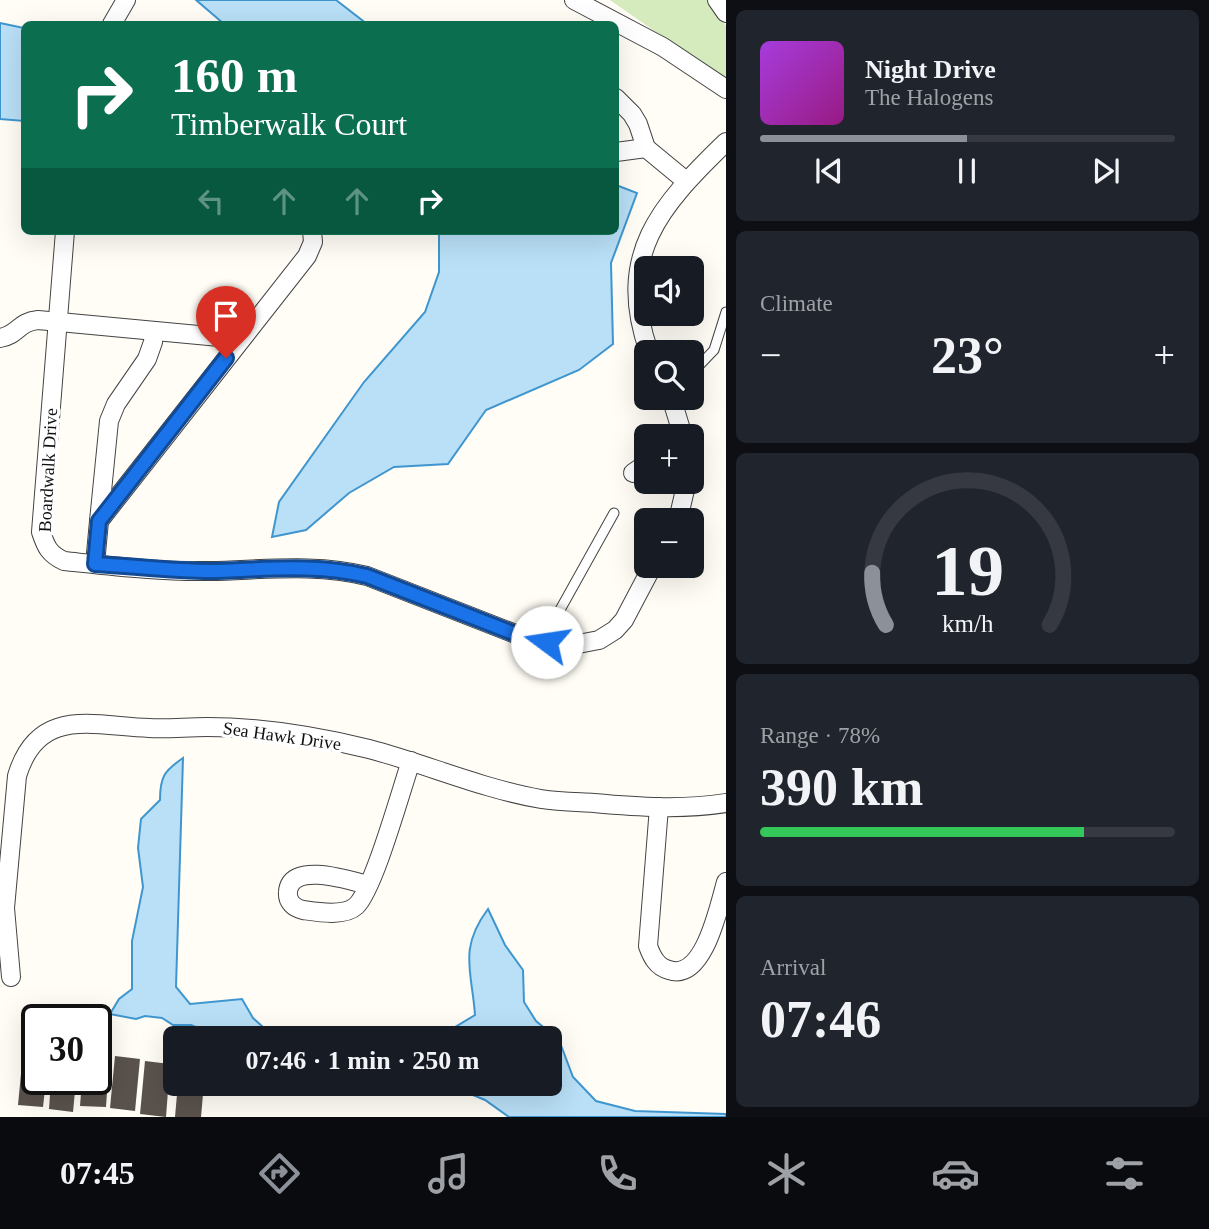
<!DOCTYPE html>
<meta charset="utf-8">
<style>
:root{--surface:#171b24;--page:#20242c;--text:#f1f3f6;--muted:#9ea1a6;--line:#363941;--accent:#8c9099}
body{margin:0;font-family:"Times New Roman",serif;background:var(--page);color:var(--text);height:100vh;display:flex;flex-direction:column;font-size:26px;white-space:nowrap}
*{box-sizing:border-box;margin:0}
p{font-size:23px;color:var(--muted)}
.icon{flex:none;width:38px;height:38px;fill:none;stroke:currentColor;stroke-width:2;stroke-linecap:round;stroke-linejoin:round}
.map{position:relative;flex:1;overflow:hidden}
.side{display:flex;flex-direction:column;gap:10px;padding:10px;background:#0d0f14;width:483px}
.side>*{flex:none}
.guide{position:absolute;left:21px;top:21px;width:598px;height:214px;border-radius:10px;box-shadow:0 7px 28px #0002;background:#0b6e4f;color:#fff;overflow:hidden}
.fabs{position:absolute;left:634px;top:256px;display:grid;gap:14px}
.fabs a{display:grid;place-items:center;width:70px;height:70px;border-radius:10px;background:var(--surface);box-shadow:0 7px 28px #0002;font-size:35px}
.speed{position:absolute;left:21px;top:1004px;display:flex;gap:14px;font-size:35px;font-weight:700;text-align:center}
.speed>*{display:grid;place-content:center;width:91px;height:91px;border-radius:50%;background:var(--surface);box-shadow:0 7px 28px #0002;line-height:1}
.speed .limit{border:4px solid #111;border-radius:10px;background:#fff;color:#111}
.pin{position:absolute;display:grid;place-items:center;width:60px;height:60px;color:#fff;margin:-72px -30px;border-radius:50% 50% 50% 0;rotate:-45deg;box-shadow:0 0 7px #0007}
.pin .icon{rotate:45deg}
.me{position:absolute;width:77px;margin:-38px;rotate:284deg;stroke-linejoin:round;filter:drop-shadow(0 0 5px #0008)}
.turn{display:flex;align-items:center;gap:24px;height:147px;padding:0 35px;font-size:32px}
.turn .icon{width:91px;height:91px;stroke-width:2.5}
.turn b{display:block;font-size:49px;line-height:60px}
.lanes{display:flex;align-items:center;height:66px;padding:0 35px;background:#0003;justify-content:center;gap:35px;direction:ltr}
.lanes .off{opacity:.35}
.big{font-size:52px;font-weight:700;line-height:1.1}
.side .card{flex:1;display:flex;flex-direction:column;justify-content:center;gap:10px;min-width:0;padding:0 24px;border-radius:10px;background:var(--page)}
.side .dial{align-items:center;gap:0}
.dial svg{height:182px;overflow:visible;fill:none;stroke:var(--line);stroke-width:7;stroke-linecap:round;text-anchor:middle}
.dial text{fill:var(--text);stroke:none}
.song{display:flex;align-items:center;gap:21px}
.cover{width:84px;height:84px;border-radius:10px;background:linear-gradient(135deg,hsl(280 70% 55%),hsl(310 70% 35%))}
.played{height:7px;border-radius:4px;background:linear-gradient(90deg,var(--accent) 50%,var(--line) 50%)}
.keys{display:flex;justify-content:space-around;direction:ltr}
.heat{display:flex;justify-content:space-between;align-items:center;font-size:38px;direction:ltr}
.charge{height:10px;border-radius:5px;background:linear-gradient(90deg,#34c759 78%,var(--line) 0)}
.trip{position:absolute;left:163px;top:1026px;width:399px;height:70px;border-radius:10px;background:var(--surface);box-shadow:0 7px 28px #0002;font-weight:700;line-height:70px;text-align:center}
.tab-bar{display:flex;height:112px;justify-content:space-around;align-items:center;background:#090b0e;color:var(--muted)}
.tab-bar .icon{width:49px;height:49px}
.tab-bar .active{color:var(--accent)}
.tab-bar b{font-size:32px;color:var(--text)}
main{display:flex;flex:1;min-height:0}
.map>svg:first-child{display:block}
.green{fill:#d5ebbd}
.water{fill:#b9e0f7;stroke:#3f96cf;stroke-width:2}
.building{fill:#5a524d}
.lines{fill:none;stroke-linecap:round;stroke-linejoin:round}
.service-casing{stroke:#444;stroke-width:11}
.minor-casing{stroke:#444;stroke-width:20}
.service{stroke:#fff;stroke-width:9}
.minor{stroke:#fff;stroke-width:18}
.route-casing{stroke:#114b97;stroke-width:18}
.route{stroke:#1a73e8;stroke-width:12}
.labels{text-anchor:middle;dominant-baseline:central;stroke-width:7;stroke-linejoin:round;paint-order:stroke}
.street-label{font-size:18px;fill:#111;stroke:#fff}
</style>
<main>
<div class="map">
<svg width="726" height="1117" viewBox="0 0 726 1117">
<rect width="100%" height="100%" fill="#fffdf5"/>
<path class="green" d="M610 0H708L726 26V81Z"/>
<g class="water">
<path d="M196 0H336L367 24H224Z"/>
<path d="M0 23 24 28V121L0 119Z"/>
<path d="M616 185 637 193 611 263 613 344 579 370 486 410 448 464 394 467 349 493 306 530 272 537 279 502 364 382 425 312 439 272V231H616Z"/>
<path d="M183 758 176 987 190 1004 242 999 253 1018 275 1038H223L191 1025H173L162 1018 145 1016 136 1019 110 1014 119 999 132 989V941L143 887 138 848 141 819 160 800C160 777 164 771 183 758Z"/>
<path d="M488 909 505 945 523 970 524 1002 536 1021 559 1040 573 1077 596 1101 635 1111 726 1114V1117H509L485 1100 444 1083H550V1038H437L475 1015C472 971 458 949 488 909Z"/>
</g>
<g class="building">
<path d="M96 1047 110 1048 106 1107 80 1106 82 1080H96Z"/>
<path d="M23 1053 37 1054V1080H46L43 1107 18 1105Z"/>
<path d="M115 1056 140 1059 135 1111 110 1108Z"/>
<path d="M145 1061 170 1064 166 1117 140 1114Z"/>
<path d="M51 1080H76L73 1112 49 1109Z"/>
<path d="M178 1083H204L201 1117H175Z"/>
</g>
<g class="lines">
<g class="service-casing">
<g id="service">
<path d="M691 374 714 350 726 312"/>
<path d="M547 642 551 626 614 513"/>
</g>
</g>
<g class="minor-casing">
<g id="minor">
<path d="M574 0 663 47 726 89"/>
<path d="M717 0 726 13"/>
<path d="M112 24 126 0"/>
<path d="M616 98 632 114 638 124 646 148 686 181"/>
<path d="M616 152 646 148"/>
<path d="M65 231 41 532C46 547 49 554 64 561 112 566 162 572 210 571 263 570 316 563 367 576L518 635 573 645 599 640 615 630 624 620 653 565"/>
<path d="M0 338C18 335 18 322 38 320L241 339"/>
<path d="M649 352C615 255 660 206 726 142"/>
<path d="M671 397 683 436"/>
<path d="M633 473 646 464"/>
<path d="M678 520 687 481"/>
<path d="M99 521 109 421 116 404 147 359 153 342 154 331"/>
<path d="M95 564 99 521 307 256 313 242 312 231"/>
<path d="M659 807 648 946C652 957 657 967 669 970 704 982 719 906 726 882"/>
<path d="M368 885C349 880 290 861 288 892 287 902 294 908 303 910 317 912 344 917 356 906 374 889 401 790 411 761"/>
<path d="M11 977 5 908 17 776C38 706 92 726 149 728 168 729 187 727 207 727 261 727 316 736 369 749 426 764 483 789 541 799 559 802 577 802 594 803 638 807 683 810 726 803"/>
</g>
</g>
<use href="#service" class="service"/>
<use href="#minor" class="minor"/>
</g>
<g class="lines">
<g class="route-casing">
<path id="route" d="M226 358 99 521 95 564C133 566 172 571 210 571 262 570 315 563 367 576L518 635 547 642"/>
</g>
<use href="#route" class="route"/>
</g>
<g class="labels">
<g class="street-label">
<text transform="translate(48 470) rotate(-87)">Boardwalk Drive</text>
<text transform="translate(282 736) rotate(8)">Sea Hawk Drive</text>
</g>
</g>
</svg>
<div class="fabs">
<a><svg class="icon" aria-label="sound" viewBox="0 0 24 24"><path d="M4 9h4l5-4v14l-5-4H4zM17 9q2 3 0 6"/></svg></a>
<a><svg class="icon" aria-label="search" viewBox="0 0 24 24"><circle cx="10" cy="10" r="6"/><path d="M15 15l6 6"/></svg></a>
<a>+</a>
<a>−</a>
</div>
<div class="speed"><div class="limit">30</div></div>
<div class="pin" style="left:226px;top:358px;background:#d93025"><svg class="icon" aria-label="arrive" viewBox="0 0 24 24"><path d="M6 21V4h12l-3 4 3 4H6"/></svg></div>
<svg class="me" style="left:547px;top:642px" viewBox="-20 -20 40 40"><circle r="19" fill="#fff"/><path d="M0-13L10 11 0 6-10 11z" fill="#1a73e8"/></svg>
<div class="trip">07:46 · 1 min · 250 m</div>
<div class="guide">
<div class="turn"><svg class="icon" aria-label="right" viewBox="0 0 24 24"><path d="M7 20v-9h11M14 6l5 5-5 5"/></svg><div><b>160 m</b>Timberwalk Court</div></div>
<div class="lanes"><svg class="icon off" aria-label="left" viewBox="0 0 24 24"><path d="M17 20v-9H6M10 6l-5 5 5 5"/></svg><svg class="icon off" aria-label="ahead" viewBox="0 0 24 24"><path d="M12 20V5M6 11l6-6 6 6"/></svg><svg class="icon off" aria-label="ahead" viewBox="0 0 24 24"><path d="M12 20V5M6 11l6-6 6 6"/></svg><svg class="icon" aria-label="right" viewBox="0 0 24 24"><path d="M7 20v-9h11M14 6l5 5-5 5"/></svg></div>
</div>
</div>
<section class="side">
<div class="card">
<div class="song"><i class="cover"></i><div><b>Night Drive</b><p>The Halogens</p></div></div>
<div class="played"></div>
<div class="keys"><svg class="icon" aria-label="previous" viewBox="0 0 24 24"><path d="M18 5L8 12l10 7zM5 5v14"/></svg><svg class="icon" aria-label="pause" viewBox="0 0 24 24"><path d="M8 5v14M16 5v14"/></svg><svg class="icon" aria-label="next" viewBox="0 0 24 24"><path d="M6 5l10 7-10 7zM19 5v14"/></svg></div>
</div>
<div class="card"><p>Climate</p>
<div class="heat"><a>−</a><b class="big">23°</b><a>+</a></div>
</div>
<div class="card dial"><svg viewBox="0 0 100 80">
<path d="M14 69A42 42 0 1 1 86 69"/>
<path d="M14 69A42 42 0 0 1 8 46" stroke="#8c9099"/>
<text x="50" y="56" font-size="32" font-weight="700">19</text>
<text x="50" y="72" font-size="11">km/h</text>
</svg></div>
<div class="card"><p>Range · 78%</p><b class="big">390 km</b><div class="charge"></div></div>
<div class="card"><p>Arrival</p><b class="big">07:46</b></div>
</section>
</main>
<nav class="tab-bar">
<b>07:45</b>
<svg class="icon active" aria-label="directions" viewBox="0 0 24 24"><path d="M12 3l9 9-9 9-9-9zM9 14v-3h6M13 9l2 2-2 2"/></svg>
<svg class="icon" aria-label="music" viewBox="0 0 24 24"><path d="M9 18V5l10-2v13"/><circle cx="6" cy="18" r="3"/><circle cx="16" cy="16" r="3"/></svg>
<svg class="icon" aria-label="phone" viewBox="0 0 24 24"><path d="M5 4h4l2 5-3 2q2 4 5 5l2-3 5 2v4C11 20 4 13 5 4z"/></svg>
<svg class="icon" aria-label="climate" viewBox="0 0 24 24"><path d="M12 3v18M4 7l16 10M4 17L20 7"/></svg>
<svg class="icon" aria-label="car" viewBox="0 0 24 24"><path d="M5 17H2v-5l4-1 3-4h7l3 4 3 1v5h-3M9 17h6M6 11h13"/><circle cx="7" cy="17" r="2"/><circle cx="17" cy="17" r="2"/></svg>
<svg class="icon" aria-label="filters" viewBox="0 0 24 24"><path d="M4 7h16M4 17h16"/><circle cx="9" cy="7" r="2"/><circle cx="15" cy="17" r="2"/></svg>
</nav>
